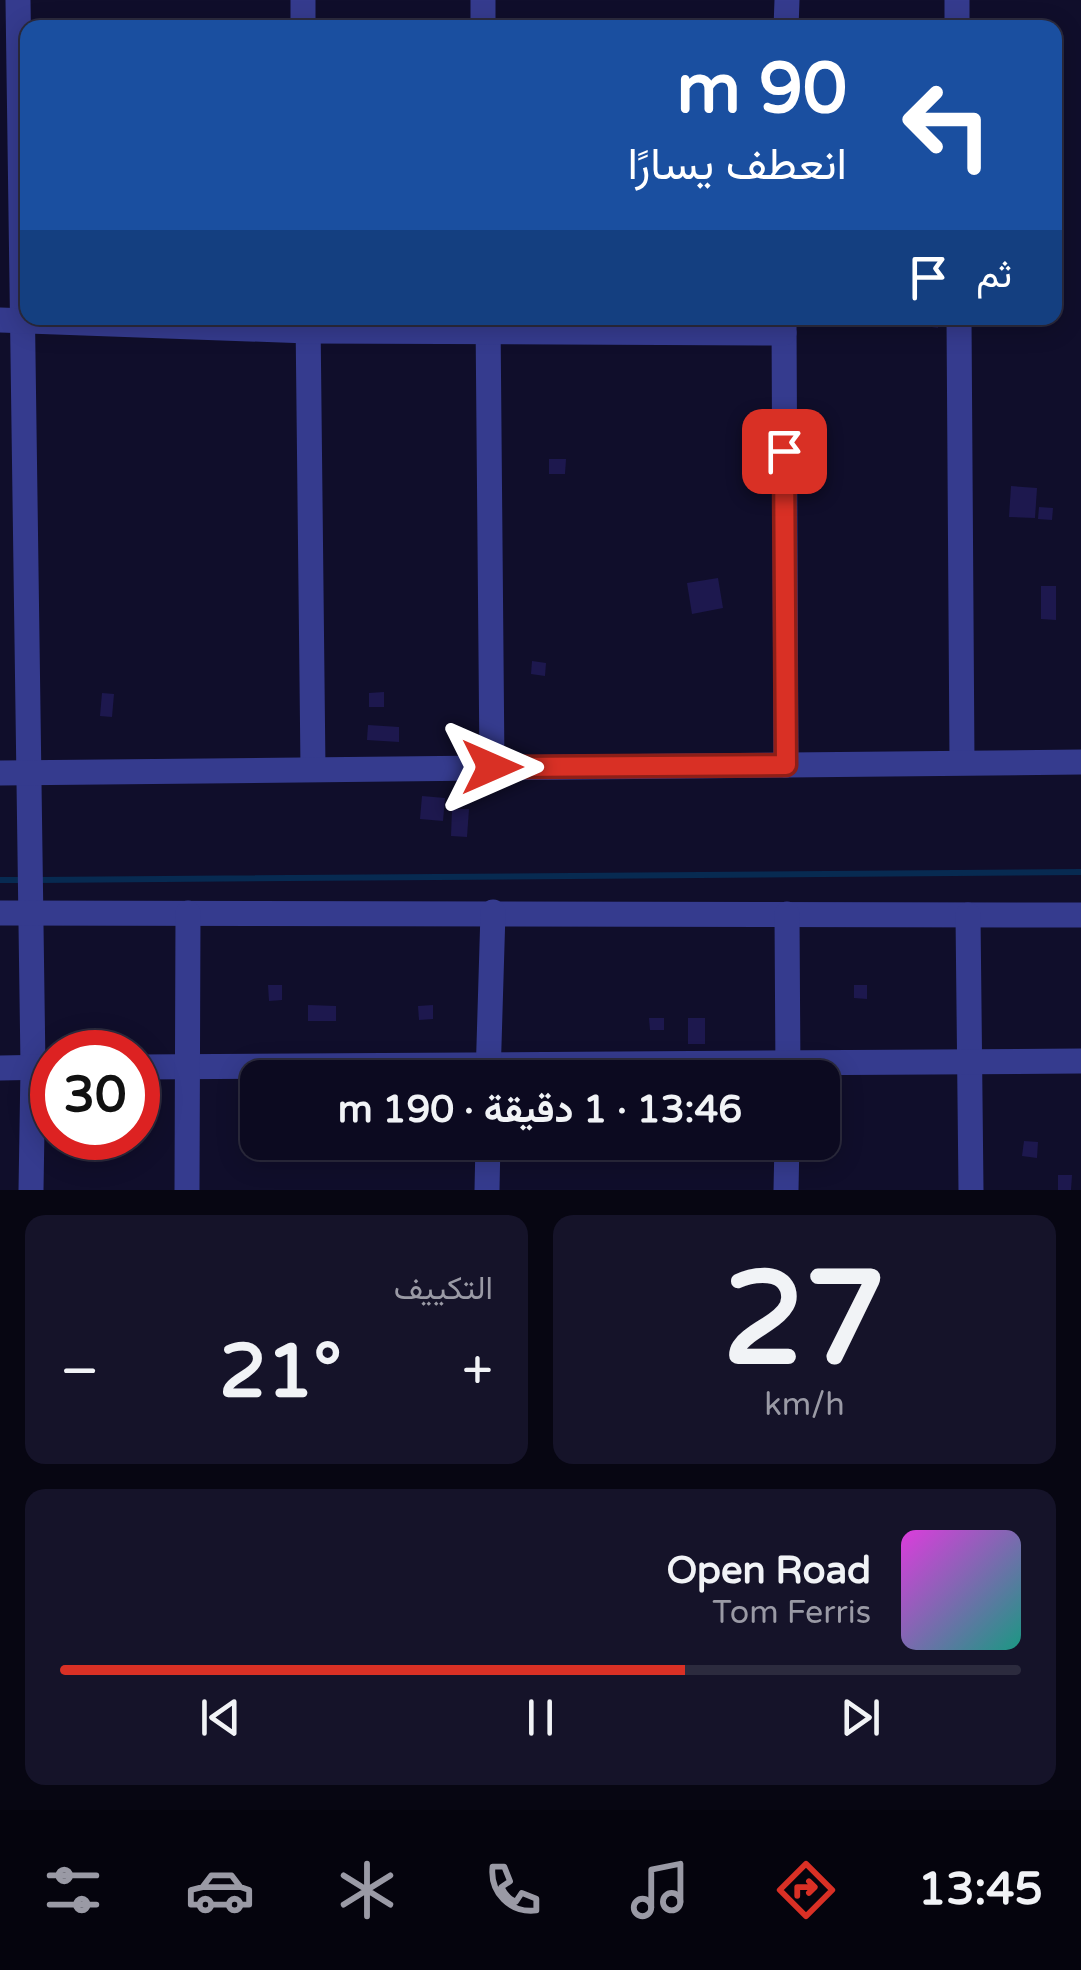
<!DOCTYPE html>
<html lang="ar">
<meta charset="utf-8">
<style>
:root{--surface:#0c0a20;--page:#151329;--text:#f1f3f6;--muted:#9a9aa5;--line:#2c2b3e;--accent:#d93025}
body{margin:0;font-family:"Varela Round",Vazirmatn,sans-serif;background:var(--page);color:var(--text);direction:rtl;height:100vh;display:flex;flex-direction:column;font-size:38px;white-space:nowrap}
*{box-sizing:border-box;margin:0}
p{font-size:32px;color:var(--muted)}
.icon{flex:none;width:55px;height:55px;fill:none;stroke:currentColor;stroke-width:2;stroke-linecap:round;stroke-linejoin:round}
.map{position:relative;height:1190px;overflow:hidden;direction:ltr}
.side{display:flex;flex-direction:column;gap:25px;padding:25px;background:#070612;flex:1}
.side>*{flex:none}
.banner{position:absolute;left:20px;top:20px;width:1042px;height:305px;border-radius:20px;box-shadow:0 5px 25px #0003,0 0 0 2px var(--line);direction:rtl;background:#1a4fa0;color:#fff;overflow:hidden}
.speed{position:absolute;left:30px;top:1030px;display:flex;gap:20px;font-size:50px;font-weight:700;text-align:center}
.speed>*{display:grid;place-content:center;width:130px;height:130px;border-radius:50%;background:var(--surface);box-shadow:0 5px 25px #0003,0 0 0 2px var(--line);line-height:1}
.speed .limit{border:15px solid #d22;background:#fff;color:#111}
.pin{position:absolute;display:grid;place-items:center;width:85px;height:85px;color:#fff;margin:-42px;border-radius:20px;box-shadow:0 5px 15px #0006}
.me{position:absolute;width:110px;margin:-55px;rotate:90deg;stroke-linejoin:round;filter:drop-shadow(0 0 8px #0008)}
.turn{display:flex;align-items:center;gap:35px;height:210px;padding:0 50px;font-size:45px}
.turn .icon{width:130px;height:130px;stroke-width:2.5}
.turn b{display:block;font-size:70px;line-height:85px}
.then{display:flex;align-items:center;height:95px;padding:0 50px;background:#0003;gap:20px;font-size:38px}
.big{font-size:75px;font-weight:700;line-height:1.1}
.side .card{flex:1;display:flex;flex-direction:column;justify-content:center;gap:15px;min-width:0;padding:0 35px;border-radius:20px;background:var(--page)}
.side .dial{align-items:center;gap:0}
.dial b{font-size:130px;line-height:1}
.song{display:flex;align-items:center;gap:30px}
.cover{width:120px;height:120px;border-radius:15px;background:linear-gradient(135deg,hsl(300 70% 55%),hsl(170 70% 35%))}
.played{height:10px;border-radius:5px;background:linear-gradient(90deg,var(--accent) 65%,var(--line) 65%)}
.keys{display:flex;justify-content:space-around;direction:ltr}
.heat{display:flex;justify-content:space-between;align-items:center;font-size:55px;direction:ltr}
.side .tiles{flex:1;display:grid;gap:25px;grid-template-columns:1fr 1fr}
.card:last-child{grid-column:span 2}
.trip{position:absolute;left:240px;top:1060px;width:600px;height:100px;border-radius:20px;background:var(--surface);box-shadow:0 5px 25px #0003,0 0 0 2px var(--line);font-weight:700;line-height:100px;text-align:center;direction:rtl}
.dock{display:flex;height:160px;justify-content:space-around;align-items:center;background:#05040d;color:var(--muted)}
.dock .icon{width:70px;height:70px}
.dock .on{color:var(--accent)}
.dock b{font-size:45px;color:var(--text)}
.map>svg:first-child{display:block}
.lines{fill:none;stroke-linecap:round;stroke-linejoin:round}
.stream{stroke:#072a51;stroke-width:6}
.building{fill:#1d184e}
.minor{stroke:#353b8e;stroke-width:25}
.route-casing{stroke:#8d1f18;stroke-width:25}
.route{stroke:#d93025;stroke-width:18}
</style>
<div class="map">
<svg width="1081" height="1190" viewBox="0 0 1081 1190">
<rect width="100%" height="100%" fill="#100e2b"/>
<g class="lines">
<g class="stream">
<path d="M0 880H25"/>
<path d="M37 880 1081 872"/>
</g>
</g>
<g class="building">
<path d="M914 318H940L938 328 913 324Z"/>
<path d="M549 459H566L565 474H549Z"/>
<path d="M1011 486 1037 488 1035 518 1009 517Z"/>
<path d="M1039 507 1053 508 1052 520 1038 519Z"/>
<path d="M718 578 723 608 692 614 687 583Z"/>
<path d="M1041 586H1056V620L1041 619Z"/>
<path d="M532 661 546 663 545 676 531 674Z"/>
<path d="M384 692V707H369V693Z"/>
<path d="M102 693 114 694 112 717 100 716Z"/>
<path d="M368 725 399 727V742L367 740Z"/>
<path d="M422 796 445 798 443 821 420 819Z"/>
<path d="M452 809H469L467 837 451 836Z"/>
<path d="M268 985H282V1000L269 1001Z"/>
<path d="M854 985H867V999L854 998Z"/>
<path d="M308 1005 336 1006V1021H308Z"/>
<path d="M433 1005V1019L419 1020 418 1006Z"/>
<path d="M649 1018H664V1030H650Z"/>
<rect x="688" y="1018" width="17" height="26"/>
<path d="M1024 1141 1038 1142 1037 1158 1022 1156Z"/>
<path d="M1058 1175H1072L1071 1190H1058Z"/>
</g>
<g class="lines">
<g class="minor">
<path d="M18 0 33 1067 31 1190"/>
<path d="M303 0V28"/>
<path d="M483 0V28"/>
<path d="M957 0V28"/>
<path d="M786 28 787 0"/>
<path d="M308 318 313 769"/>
<path d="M488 318 492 767"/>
<path d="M784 318 786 765"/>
<path d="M959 318 962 762"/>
<path d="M0 320 308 331 784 333"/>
<path d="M0 773 1081 762"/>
<path d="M0 913 1081 915"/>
<path d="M787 914 788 1078"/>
<path d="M968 915 971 1190"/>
<path d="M138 1067 1081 1061"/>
<path d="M0 1068 52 1067"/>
<path d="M488 1078 493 912"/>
<path d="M187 1190 188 913"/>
<path d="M487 1190 488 1142"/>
<path d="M786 1190 787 1142"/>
</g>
</g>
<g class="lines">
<g class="route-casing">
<path id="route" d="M492 767 786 765 784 451"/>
</g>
<use href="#route" class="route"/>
</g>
</svg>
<div class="speed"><div class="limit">30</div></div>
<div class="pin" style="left:784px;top:451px;background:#d93025"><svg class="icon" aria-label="arrive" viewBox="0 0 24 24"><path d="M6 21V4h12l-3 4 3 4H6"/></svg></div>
<svg class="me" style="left:492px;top:767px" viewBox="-20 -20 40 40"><path d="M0-17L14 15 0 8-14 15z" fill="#d93025" stroke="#fff" stroke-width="4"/></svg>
<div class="trip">13:46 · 1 دقيقة · 190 m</div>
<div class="banner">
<div class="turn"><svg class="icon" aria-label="left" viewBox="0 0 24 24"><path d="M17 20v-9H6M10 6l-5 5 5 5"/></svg><div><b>90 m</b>انعطف يسارًا</div></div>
<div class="then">ثم<svg class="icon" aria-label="arrive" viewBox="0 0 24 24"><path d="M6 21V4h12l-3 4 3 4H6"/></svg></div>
</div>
</div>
<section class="side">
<div class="tiles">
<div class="card dial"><b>27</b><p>km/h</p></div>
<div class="card"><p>التكييف</p>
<div class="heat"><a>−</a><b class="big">21°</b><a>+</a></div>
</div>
<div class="card">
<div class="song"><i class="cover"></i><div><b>Open Road</b><p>Tom Ferris</p></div></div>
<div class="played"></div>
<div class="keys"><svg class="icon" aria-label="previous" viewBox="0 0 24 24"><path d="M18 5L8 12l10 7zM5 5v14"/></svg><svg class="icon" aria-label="pause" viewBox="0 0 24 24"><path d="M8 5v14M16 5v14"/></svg><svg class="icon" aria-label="next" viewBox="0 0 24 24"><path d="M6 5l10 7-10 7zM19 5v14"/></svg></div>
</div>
</div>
</section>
<nav class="dock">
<b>13:45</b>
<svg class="icon on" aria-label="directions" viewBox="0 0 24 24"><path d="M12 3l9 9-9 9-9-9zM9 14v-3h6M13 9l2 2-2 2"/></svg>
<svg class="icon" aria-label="music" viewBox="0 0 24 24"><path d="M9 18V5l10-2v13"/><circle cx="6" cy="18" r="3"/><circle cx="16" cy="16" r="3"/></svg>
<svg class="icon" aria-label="phone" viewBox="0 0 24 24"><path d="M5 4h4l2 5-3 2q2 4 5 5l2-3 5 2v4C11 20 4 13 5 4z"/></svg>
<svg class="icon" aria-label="climate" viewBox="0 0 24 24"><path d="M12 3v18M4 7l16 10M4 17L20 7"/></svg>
<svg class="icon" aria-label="car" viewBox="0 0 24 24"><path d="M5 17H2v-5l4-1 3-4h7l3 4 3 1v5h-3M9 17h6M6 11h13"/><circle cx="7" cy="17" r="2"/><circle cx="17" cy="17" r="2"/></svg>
<svg class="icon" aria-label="filters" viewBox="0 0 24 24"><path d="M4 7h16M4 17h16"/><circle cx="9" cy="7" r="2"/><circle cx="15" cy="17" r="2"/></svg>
</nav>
